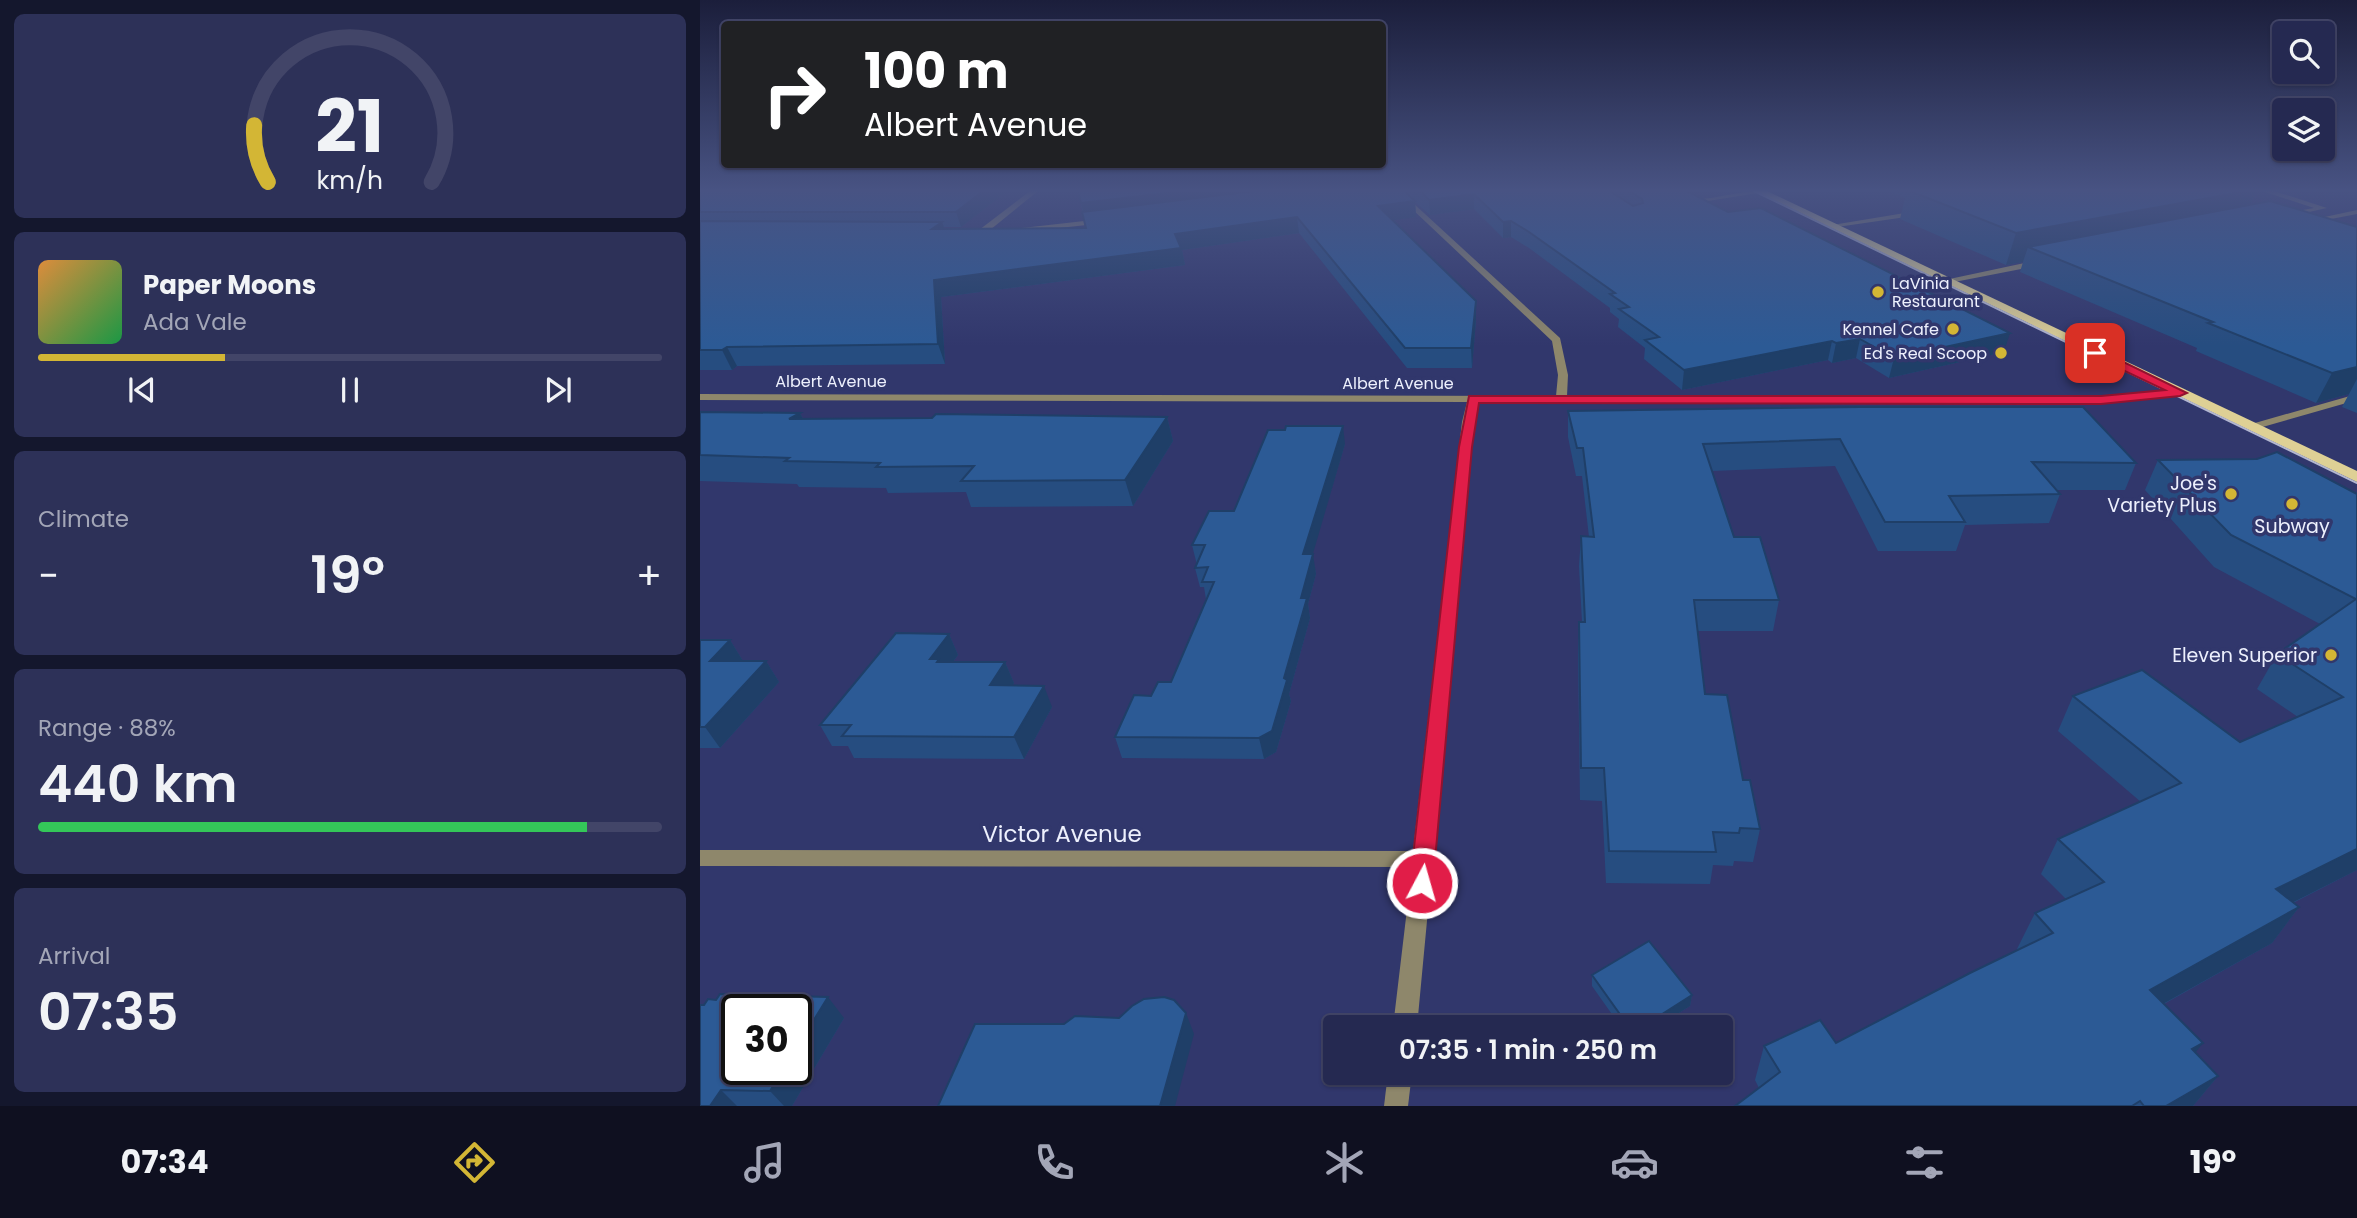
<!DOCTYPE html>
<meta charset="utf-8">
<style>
:root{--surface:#252951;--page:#2d3158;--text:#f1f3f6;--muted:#a3a6b7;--line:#424568;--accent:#d3b635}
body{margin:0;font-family:Poppins,sans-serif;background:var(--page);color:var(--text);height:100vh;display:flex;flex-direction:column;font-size:26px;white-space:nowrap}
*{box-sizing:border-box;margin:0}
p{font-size:23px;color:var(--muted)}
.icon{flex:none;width:38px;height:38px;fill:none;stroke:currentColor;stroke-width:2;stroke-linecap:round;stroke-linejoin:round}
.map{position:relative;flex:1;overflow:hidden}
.drawer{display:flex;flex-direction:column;gap:14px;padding:14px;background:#14172d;width:700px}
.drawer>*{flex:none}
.top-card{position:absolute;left:21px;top:21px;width:665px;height:147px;border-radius:7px;box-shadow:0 2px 5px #0004,0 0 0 2px var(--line);background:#202124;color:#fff;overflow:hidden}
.buttons{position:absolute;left:1572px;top:21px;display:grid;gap:14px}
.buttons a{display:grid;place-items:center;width:63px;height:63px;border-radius:7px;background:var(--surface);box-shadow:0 2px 5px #0004,0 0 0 2px var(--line);font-size:35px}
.speed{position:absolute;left:21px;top:994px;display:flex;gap:14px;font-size:35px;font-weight:700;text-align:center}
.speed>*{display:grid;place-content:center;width:91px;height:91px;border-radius:50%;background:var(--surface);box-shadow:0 2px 5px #0004,0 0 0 2px var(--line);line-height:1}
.speed .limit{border:4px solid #111;border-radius:10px;background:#fff;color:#111}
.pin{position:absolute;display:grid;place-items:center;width:60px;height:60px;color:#fff;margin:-30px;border-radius:14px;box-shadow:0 4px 10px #0006}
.me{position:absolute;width:77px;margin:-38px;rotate:6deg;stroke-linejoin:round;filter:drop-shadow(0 0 5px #0008)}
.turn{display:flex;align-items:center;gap:24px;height:147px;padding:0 28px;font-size:32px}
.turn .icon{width:91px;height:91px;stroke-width:2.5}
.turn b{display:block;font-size:49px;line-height:60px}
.big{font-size:52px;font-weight:600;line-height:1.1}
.drawer .widget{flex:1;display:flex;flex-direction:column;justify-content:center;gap:10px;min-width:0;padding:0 24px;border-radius:10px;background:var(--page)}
.drawer .dial{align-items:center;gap:0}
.dial svg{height:182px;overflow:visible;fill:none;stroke:var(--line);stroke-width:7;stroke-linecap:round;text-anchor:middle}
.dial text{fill:var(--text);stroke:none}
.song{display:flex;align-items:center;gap:21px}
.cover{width:84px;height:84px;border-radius:10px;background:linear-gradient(135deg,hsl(30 70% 55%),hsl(140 70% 35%))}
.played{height:7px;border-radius:4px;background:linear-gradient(90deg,var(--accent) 30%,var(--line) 30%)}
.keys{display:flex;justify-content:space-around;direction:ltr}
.heat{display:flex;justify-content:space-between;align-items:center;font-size:38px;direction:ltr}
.charge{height:10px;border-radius:5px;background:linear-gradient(90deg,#34c759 88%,var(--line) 0)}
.trip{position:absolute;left:623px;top:1015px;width:410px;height:70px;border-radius:7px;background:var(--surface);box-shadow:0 2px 5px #0004,0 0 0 2px var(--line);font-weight:600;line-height:70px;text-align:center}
.dock{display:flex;height:112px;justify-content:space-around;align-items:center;background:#0f1020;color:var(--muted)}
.dock .icon{width:49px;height:49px}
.dock .active{color:var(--accent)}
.dock b{font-size:32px;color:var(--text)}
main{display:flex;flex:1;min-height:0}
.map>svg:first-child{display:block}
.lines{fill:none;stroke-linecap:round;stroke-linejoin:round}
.lane{fill:#8e876b;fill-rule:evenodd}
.street{fill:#8e876b;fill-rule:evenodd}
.primary{fill:#ded095;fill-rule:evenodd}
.tram{stroke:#b3b7d0;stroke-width:2}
.wall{fill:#264d80}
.shaded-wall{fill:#1f3f68}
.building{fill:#2c5a95;stroke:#1f3f68;stroke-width:2}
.route{fill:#e11d48;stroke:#92132f;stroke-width:2}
.poi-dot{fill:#d3b635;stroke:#31376c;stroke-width:2.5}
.labels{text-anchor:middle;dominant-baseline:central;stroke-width:7;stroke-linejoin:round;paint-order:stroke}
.far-poi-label{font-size:16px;fill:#edf0fd;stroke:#31376c;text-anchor:end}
.far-street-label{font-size:16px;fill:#edf0fd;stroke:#31376c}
.poi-label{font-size:19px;fill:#edf0fd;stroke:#31376c;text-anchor:end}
.near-street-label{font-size:23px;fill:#edf0fd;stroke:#31376c}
</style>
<main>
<section class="drawer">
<div class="widget dial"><svg viewBox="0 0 100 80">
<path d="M14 69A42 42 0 1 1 86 69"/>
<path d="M14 69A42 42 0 0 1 8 44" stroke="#d3b635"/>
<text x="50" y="56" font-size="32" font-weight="700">21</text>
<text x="50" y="72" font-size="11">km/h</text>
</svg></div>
<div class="widget">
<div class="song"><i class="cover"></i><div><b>Paper Moons</b><p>Ada Vale</p></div></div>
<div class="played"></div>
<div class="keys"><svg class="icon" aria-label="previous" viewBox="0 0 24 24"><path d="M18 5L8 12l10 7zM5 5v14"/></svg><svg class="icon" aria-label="pause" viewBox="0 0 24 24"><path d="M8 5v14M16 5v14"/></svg><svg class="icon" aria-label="next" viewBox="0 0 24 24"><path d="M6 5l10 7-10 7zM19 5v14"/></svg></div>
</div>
<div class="widget"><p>Climate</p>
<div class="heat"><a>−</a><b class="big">19°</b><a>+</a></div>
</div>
<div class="widget"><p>Range · 88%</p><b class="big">440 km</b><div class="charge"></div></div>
<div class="widget"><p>Arrival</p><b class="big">07:35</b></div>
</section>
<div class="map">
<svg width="1657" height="1106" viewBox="0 0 1657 1106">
<rect width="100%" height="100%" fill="#31376c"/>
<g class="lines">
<g class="lane">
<path d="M967 191C977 191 983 199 993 199 1016 200 1041 189 1064 192L989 204Z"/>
<path d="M1562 191H1574L1627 208 1586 217V213L1614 208Z"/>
<path d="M1657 210V214L1610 223 1606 221Z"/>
<path d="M1217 211 1221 213 1220 215 1130 228 1126 226Z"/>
<path d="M1339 260 1342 261V265L1244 284 1240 281Z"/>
<path d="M1657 394V400L1552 430 1546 427 1548 425Z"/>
</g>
<g class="street">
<path d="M330 191H338L285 234H279V230Z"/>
<path d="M693 191H700L860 338 868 375 867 396 1401 397 1480 389 1485 392 1480 395 1401 403 778 402 774 422 717 1027H693L712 867 0 866V850L713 851 762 422 767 402 0 400V394L856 396 858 375 852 341Z"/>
<path d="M402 219 406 221 405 223 322 232 318 230 322 228Z"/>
<path d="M688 1073H712L708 1106H684Z"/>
</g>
<path class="primary" d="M1055 191H1067L1657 471V482Z"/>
<path class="tram" d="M1054 191 1657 483"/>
</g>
<g class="wall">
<path d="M0 191H307L261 227H244L245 229 386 228 378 191H987L1304 352 1189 378 1156 358 1132 363 1128 360 982 390 944 359 945 348 918 327 919 319 910 312V308L829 248 811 237 803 238 774 209 730 215 715 202 716 217 692 220 776 301V320L772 368H707L599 233 482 250 485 265 241 297 245 364 37 366 32 370H0Z"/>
<path d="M1189 191H1556L1550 205 1657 227V413L1642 407 1649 394 1616 403 1496 351 1497 348 1320 272 1323 262 1306 265 1200 219 1205 198Z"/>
<path d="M868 411 1436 463 1425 490H1356L1360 494 1349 523 1265 525 1256 551H1178L1135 466 1012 471 1034 537 1079 600 1073 631H998L1005 694 1043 780 1060 829 1053 862 1034 861 1033 866 1013 865 1010 884 906 883 902 801 880 800 878 653 879 622H882L879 566 881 536 889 537 882 476H876L868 437Z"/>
<path d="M0 412 100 413 103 419 467 417 473 441 433 506 271 507 266 492 188 493 186 488 99 487 97 484 0 481Z"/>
<path d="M645 444 612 554 616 574 608 604 610 618 589 694 591 701 576 752 564 759 422 758 415 737 451 696 471 682 506 599 504 587H500L495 568 497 565 492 545 534 511Z"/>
<path d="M1458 460 1657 494V870L1593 903 1599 907 1572 943 1464 1004 1495 1053 1518 1076 1493 1106H1035L1059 1088 1055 1080 1064 1046 1136 1043 1318 950 1317 949 1335 913 1366 899 1341 874 1358 839 1441 802 1358 731 1373 696 1540 742 1598 717 1557 689 1577 654 1620 624 1514 567 1445 490Z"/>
<path d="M249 634 258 655 253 662H305L314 683 312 685 352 707 324 759 154 758 148 746H132L120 725Z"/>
<path d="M0 640H30L43 661H66L79 682 20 748H0Z"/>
<path d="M892 975 992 995 990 1006 957 1027H921L892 986Z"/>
<path d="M0 1005 144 1018 92 1106H0Z"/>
</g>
<g class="shaded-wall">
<path d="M283 191H307L261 227 256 212Z"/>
<path d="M484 191H610L385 219 381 203Z"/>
<path d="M1547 191H1556L1544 219 1328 247 1323 262 1306 265 1316 233Z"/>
<path d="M774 194V209L730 215 729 200Z"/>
<path d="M715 201 716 217 679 222 678 206Z"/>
<path d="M597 217 599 233 482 250 485 265 241 297 245 364 238 344 234 280 475 234Z"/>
<path d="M811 221V237L803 238V222Z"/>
<path d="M242 222 248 238 232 229Z"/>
<path d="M776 301V320L772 368 771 348Z"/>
<path d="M1310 333 1304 352 1189 378 1194 358Z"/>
<path d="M1160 339 1156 358 1132 363 1136 343Z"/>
<path d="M1132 341 1128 360 982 390 984 370Z"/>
<path d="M27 347 37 366 32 370 22 350Z"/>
<path d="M1657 367V379L1649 394 1616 403 1632 373Z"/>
<path d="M100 413 112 437 89 419Z"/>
<path d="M467 417 473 441 433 506 425 480Z"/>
<path d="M643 426 645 444 607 574 603 554Z"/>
<path d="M613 554 616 574 608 604 610 618 589 694 591 701 576 752 564 759 559 738 584 678 601 598Z"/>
<path d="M249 634 258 655 245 673 230 659Z"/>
<path d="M30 640 43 661H10Z"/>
<path d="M66 661 79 682 20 748 5 727Z"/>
<path d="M305 662 314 683 299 706 290 685Z"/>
<path d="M344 686 352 707 324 759 314 737Z"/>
<path d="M1657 849V870L1550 924 1576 889Z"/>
<path d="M1599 907 1572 943 1427 1024 1450 990Z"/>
<path d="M992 995 990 1006 957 1027H942Z"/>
<path d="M128 997 144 1018 92 1106H84L70 1091 84 1069H96V1049Z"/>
<path d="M486 1013 494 1034 475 1106H460Z"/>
<path d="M1503 1043 1476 1077 1492 1049Z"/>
<path d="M1518 1076 1493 1106H1466Z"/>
<path d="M21 1090 37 1106H10Z"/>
</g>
<g class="building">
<path d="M0 191H283L256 212H0Z"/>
<path d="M378 191H484L381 203Z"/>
<path d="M554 191H704L715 201 678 206 776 301 771 348H705L597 217 475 234 481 248 234 280 238 344 27 347 22 350H0V221L242 222 232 229 386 228 382 212Z"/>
<path d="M720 191H910L933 206 943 203 942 199 929 191H987L1028 212 1061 208 1310 333 1194 358 1160 339 1136 343 1132 341 984 370 945 340 959 337 919 309 929 307 910 294 915 293 829 232 811 221 803 222 774 194 729 200Z"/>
<path d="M1210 191H1547L1316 233Z"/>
<path d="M1570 201 1657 227V367L1632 373 1508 323 1513 322 1328 247Z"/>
<path d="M1160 407H1383L1436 463 1332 462 1360 494 1249 496 1265 522H1185L1140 439 1003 444 1034 537H1060L1079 600H994L1005 694 1027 695 1043 780H1050L1060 829 1040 828 1039 833 1013 832 1016 852 909 851 904 768H881L879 622H885L881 536 894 537 883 448H877L868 411Z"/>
<path d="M0 412 100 413 89 419 232 418 236 414 467 417 425 480 261 481 274 466 176 467 180 463 85 461 89 458 0 455Z"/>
<path d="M586 426H643L603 554H613L601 598H607L584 678 587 680 572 731 559 738 415 737 434 695 451 696 458 682H471L514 582H502L508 567 495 568 505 545H492L509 511H534L568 430H585Z"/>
<path d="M1577 452 1657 494V849L1576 889 1599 907 1450 990 1503 1043 1492 1049 1518 1076 1466 1106H1444L1440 1101 1432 1106H1035L1080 1072 1064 1046 1120 1020 1136 1043 1270 973 1353 933 1335 913 1404 882 1358 839 1481 783 1373 696 1442 670 1540 742 1643 697 1577 654 1656 599 1531 535 1458 460 1557 459Z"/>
<path d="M196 633 249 634 230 659H239L237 662H305L290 685 344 686 314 737 142 736 151 725H120Z"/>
<path d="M0 640H30L10 661H66L5 727H0Z"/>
<path d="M949 941 992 995 942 1027H929L892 975Z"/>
<path d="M20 994 128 997 96 1049V1010H37V1069H84L70 1091 21 1090 10 1106H0V1005H4L8 999 16 1000Z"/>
<path d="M464 997 474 1000 486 1013 460 1106H238L275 1024H364L375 1016 419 1018 432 1006 444 999Z"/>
</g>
<linearGradient id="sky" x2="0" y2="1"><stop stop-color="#1b1e3b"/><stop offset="0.55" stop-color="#485383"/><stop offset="1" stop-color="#485383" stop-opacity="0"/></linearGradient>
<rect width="1657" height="346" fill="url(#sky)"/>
<path class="route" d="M1391 350H1399L1487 393 1480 396 1401 404 779 403 772 447 733 883 730 890 722 893 713 890 710 883 759 447 769 396H1401L1465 390 1391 355Z"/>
<g class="poi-dot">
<circle cx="1178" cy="292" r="7"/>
<circle cx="1253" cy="329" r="7"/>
<circle cx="1301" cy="353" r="7"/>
<circle cx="1531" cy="494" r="7"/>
<circle cx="1592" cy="504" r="7"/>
<circle cx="1631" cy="655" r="7"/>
</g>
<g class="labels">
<g class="far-poi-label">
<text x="1192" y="283" text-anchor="start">LaVinia<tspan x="1192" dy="18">Restaurant</tspan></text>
<text x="1239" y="329">Kennel Cafe</text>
<text x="1287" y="353">Ed's Real Scoop</text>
</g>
<g class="far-street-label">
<text x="131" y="381">Albert Avenue</text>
<text x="698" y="383">Albert Avenue</text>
</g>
<g class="poi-label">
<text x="1517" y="483">Joe's<tspan x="1517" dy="22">Variety Plus</tspan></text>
<text x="1592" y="526" text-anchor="middle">Subway</text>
<text x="1617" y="655">Eleven Superior</text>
</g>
<g class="near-street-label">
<text x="362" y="834">Victor Avenue</text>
</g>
</g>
</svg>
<div class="buttons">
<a><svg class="icon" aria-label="search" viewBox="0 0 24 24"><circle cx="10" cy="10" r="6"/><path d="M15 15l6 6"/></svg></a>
<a><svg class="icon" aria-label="layers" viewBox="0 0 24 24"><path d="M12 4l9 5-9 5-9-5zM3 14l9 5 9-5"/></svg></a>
</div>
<div class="speed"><div class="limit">30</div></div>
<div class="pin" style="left:1395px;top:353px;background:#d93025"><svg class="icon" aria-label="arrive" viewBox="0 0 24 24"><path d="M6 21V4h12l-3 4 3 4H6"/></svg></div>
<svg class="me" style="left:722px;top:883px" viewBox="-20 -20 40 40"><circle r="17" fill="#e11d48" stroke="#fff" stroke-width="3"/><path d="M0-11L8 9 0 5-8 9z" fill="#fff"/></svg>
<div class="trip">07:35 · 1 min · 250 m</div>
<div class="top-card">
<div class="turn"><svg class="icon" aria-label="right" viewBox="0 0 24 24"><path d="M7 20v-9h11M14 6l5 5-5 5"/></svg><div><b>100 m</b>Albert Avenue</div></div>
</div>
</div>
</main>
<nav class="dock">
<b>07:34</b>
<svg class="icon active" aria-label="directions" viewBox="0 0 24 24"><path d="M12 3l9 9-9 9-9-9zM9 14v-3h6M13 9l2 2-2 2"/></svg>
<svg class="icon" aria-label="music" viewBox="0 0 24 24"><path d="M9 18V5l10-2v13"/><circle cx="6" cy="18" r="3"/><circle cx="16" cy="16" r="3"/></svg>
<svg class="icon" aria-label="phone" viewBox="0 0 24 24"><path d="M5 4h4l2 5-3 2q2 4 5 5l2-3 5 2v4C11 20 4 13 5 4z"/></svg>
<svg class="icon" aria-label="climate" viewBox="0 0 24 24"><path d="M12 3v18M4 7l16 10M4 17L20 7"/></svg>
<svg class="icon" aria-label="car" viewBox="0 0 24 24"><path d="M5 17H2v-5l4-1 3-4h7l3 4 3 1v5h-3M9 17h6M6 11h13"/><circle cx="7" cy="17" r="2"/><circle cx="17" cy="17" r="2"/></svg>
<svg class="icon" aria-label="filters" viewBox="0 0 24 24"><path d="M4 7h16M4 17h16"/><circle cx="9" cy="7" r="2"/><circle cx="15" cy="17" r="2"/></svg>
<b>19°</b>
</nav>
